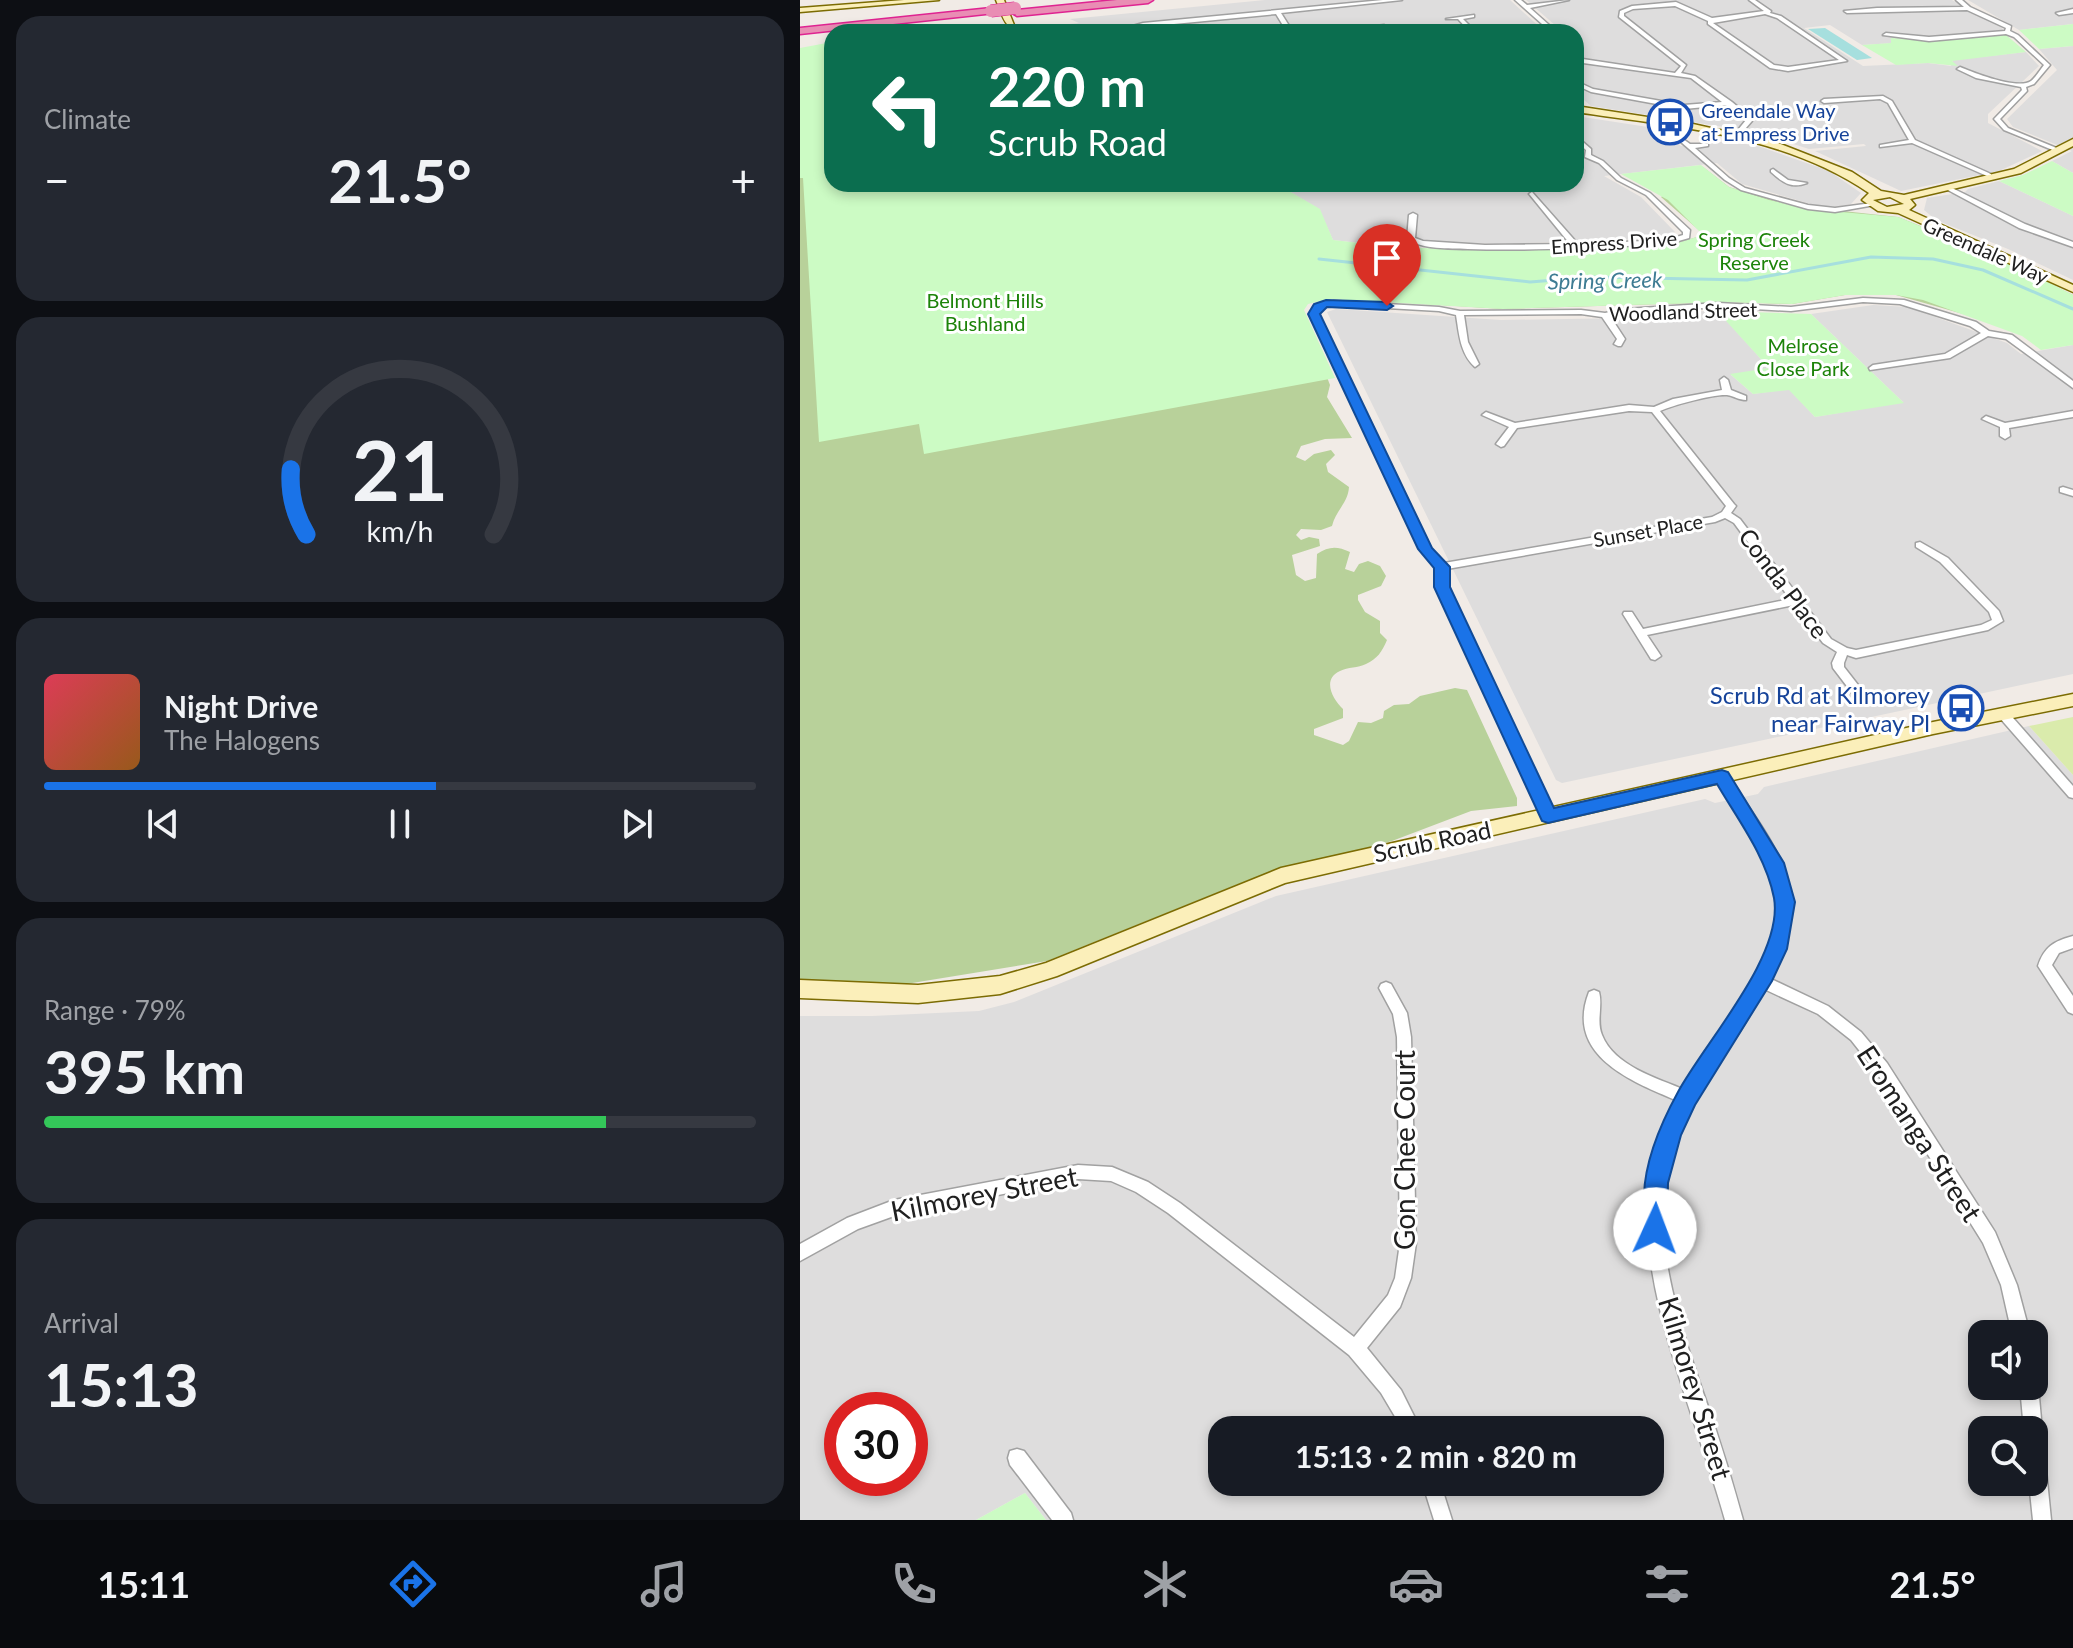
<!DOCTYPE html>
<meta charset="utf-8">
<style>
:root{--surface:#171b24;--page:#242831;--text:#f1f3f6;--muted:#9ea1a6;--line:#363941;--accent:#1a73e8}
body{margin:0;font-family:Lato,sans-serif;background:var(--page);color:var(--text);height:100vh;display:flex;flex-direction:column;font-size:30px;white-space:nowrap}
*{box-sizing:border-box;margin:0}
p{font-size:26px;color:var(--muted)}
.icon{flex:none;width:44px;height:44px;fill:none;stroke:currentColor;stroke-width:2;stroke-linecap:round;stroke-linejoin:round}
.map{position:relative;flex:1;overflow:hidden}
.sheet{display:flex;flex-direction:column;gap:16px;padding:16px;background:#0d0f14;width:800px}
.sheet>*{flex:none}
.guide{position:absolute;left:24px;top:24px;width:760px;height:168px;border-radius:24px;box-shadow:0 4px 12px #0003;background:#0b6e4f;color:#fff;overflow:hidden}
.tools{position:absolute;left:1168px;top:1320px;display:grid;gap:16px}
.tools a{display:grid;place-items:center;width:80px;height:80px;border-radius:16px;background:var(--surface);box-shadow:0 4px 12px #0003;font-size:40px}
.speed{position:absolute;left:24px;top:1392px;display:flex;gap:16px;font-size:40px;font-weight:700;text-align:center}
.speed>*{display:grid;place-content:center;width:104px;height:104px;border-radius:50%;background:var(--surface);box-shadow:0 4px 12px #0003;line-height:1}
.speed .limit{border:12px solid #d22;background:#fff;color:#111}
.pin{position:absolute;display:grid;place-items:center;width:68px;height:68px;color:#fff;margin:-82px -34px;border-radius:50% 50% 50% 0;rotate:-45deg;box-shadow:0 0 8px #0007}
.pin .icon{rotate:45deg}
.me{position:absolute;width:88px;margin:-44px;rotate:2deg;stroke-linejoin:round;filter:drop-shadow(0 0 6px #0008)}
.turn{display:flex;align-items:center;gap:28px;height:168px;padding:0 32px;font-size:36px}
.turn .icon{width:104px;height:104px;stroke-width:2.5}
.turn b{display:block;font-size:56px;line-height:68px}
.big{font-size:60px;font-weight:700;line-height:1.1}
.sheet .tile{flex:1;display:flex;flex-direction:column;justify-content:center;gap:12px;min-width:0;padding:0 28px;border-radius:24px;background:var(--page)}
.sheet .dial{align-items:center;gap:0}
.dial svg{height:208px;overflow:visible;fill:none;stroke:var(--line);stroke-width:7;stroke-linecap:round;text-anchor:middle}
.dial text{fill:var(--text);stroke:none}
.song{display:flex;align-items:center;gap:24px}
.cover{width:96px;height:96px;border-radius:12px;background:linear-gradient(135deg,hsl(350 70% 55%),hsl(30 70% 35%))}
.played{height:8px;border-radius:4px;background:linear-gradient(90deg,var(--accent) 55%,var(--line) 55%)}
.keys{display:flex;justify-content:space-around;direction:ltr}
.heat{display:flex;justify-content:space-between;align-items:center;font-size:44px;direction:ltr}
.charge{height:12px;border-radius:6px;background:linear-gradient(90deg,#34c759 79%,var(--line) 0)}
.trip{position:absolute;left:408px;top:1416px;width:456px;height:80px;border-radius:24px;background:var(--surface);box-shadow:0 4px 12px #0003;font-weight:700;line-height:80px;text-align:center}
.tabs{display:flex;height:128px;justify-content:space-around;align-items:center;background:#090b0e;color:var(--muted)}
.tabs .icon{width:56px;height:56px}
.tabs .on{color:var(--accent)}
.tabs b{font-size:36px;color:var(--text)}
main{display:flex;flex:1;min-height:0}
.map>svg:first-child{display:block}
.residential{fill:#dedddd;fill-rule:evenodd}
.grass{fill:#daebac}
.forest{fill:#b8d19a}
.park{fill:#ccfbc4}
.water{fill:#a6dfde}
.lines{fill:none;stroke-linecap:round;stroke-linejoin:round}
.stream{stroke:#a6dfde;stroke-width:3}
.street-casing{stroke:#a1a1a1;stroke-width:3}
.secondary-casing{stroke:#7c6c03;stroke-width:3}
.highway-casing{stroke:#df2391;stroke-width:3}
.street{fill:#fff;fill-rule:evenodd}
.secondary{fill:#fbefba;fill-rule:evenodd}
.highway{fill:#e98db4;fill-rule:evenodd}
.highway-bridge-casing{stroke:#df2391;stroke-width:13;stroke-linecap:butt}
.highway-bridge{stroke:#e98db4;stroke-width:12}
.route{fill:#1a73e8;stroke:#114b97;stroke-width:2}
.labels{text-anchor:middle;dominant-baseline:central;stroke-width:6;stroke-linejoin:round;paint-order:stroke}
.far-transit-label{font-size:20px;fill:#164399;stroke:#fff;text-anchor:start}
.far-park-label{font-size:20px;fill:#1c8309;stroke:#fff}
.far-street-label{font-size:20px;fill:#202020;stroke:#fff}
.far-water-label{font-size:22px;font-style:italic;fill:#3e7c93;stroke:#fff}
.street-label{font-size:24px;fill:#202020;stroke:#fff}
.transit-label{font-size:24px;fill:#164399;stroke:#fff;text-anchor:end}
.near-street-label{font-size:28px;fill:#202020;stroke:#fff}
</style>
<main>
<section class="sheet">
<div class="tile"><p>Climate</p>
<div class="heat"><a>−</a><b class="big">21.5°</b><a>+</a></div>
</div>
<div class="tile dial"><svg viewBox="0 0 100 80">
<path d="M14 69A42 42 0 1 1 86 69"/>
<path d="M14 69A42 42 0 0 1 8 44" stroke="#1a73e8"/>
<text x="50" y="56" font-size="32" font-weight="700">21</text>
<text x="50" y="72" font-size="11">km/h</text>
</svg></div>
<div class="tile">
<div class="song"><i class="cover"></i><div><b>Night Drive</b><p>The Halogens</p></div></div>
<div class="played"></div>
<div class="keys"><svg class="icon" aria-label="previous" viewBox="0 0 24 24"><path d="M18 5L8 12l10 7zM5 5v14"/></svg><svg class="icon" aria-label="pause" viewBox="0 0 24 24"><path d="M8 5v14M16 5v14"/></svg><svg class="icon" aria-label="next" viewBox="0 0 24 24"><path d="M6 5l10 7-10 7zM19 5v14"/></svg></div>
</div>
<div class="tile"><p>Range · 79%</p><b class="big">395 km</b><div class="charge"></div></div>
<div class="tile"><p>Arrival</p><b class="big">15:13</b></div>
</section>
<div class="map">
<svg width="1273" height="1520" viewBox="0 0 1273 1520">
<rect width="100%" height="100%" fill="#f1ebe6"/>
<g class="residential">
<path d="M465 0H710L745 32H254L241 27 279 23 270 19Z"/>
<path d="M726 0H1152L1200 26 1210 36 1062 45 1030 25 1004 28 1063 66 1128 63 1151 66 1153 60 1226 52 1239 66 1188 114V123L1242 151 1199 171 1101 191 1015 151 1066 146 1064 144 1009 149 956 132 791 106 776 93 786 85 776 75V32H763Z"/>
<path d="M1168 0H1273V24L1219 30Z"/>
<path d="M1273 46V173L1252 161 1272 151 1213 127 1207 119 1257 70 1239 49Z"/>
<path d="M776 116 861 129 881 146 931 141 961 147 1029 171 1061 193 1051 204 1036 207 1014 205 942 184 917 163 804 176 841 197 875 232 849 239 696 244 598 240 596 247 533 240 519 209 477 184H776Z"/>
<path d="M1199 181 1273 216V280L1208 249 1136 220 1124 210 1127 198 1165 192 1168 189Z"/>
<path d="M1073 305 1108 307 1207 343 1221 354 1273 345V674L762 783 756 780 527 312 536 309 701 320 824 318 917 310 969 368 931 375 953 394 989 389 1015 417 1103 402 1011 314Z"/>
<path d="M1229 726 1273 775V1520H246L225 1493 176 1520H0V1016H72L179 1011 214 1002 476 896 905 799 915 803 958 794 964 787ZM1182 1334H1234V1386H1182ZM42 1410H110V1478H42ZM422 1430H850V1482H422ZM1182 1430H1234V1482H1182Z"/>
</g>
<path class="grass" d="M1273 717V775L1229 726Z"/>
<path class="forest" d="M903 167 929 187 988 205 1098 217 1170 246 1273 295V345L1096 295H1045L992 304 928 302 703 309 515 297 503 307V315L530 385 527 397 552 438 525 439 501 446 496 457 505 461 514 454 531 450 535 455 526 464 528 472 549 487C548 503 536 510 532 526L521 530 501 529 496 535 501 540 509 537 519 539 520 546 492 555 496 575 505 581 516 578 517 554C529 546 537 546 550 552L545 569 554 572 559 564 568 561 580 566 586 576 581 586 558 595V600L565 612 580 621V633L587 640C582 652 577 659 566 664 558 668 548 667 540 671 522 679 532 699 543 709V718L514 729V735L543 745 549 741 558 722 571 723 583 718 584 711 594 705 609 704 620 696 655 688 667 690 717 798V806L671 811 592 841 451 879 247 961 106 984 0 981V170L32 184 600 249 730 253 871 245 897 237 901 232 861 197Z"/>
<g class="park">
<path d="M1273 24V46L1239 49 1219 30Z"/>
<path d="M1205 34 1226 52 1152 61 1158 66 1128 63 1096 65 1062 45 1091 43V38L1126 40Z"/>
<path d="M32 42V184H477L520 209 533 240 596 247 710 251 871 245 903 235 868 200 821 174 901 165 929 187 969 200 1007 209 1098 217 1211 263 1273 295V345L1241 350 1222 336 1123 300 1096 295H1045L992 304 928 302 703 309 530 299 508 304 504 310 535 378 124 454 119 424 19 442 3 178H0V48Z"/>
<path d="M1252 161 1273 173V216L1199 181 1223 175Z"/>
<path d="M917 311 1011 314 1104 403 1015 417 989 390 953 394 930 374 969 368Z"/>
<path d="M225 1493 246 1520H176Z"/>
</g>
<path class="water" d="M1025 28 1072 58 1057 60 1008 29Z"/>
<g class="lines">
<path class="stream" d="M519 259 730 282 793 277 947 280 1071 257 1133 259 1183 270 1273 309"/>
<g class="street-casing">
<g id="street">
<path d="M583 0H602L481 13 493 32H487L476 14 343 27 321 32H312L343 23Z"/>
<path d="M715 0H721L727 5 769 0 730 8 757 32H751Z"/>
<path d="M949 0H955L971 11 970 13 981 16 1047 61 988 71 970 68 908 24V21L875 6 833 9 824 13V16L886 65 881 73 895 76 932 102 952 119V121L938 137 933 136 946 120 926 105 884 109 791 92 776 85V81L793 89 884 105 922 102 891 78 776 62V58L875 73 881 66 819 17 820 11 832 6 876 2 912 18 964 11ZM965 14 977 18 1039 60 988 67 974 65 913 23Z"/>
<path d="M1156 0H1162L1170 7 1211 26 1210 31 1218 35 1250 65 1234 84 1226 87 1227 91 1200 119 1208 128 1259 149V151H1255L1204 130 1194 119 1222 90 1221 87 1176 78 1157 69 1160 67C1174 73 1218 90 1231 81 1236 77 1240 70 1244 65L1214 37 1206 34 1129 41 1083 35 1086 33 1129 37 1205 31 1206 28 1167 10 1047 13 1044 11 1077 8 1164 7Z"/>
<path d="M1273 9V13L1259 15 1256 13Z"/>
<path d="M674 15V17L663 19 676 32H670L658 19H646Z"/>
<path d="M584 25 582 28 555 31 552 29Z"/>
<path d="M1083 96 1092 101 1115 140 1191 174V176H1187L1112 143 1080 147V145L1109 140 1088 103 1080 99 1024 103 1021 101 1024 99Z"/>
<path d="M776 136 791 149V155L803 161 821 178 850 193 890 230 889 238 868 244C801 247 735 251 668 249 648 248 624 250 607 239L609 215 613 213 617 215 615 238 623 241 685 245 770 244 730 195 729 194 732 192 778 244 867 240 883 235V232L846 195 817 180 799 163 785 157 786 150 776 141Z"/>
<path d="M883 139 890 144H908V146L895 148 929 178 945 188 1008 205 1035 208 1072 203 1075 205 1035 212 1008 209 941 190 925 180 881 142 880 141Z"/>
<path d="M973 169 988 180 1007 183C992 189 983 183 971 172V170Z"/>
<path d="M522 184H543L504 190 501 188Z"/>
<path d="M1148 186 1225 224 1273 242V247L1219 228 1146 189 1145 188Z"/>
<path d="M1063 298 1104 300 1176 322 1189 331 1212 335 1273 381V388L1206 339 1188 336 1150 358 1070 370 1069 368 1073 365 1145 354 1181 333 1170 326 1100 304 1063 302 991 311 919 307 825 313 810 316 825 339 821 346H818L814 344 817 339 802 317 781 314 664 315 668 342 679 364 675 367C660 354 659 333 656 315L639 311 534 305 521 308 518 314 629 548 644 563 912 517 922 512 926 506 852 412 829 411 717 428 704 446 701 447 696 444 709 427 682 415 686 412 715 423 829 405 854 407 873 399 922 390 920 380 924 377 928 380 931 390 946 396V400C939 400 934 396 927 395 914 394 873 405 860 411L934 504 936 506 931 513 940 519 1031 639 1047 648 1056 650 1181 625 1192 620 1189 612 1140 562 1116 547V543L1120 542 1148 558 1199 611 1203 621 1188 630 1056 658 1047 655 1044 663V667L1069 699 1063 703 1059 702 1033 668 1032 663 1037 652 1023 643 994 605 847 635 861 656 855 660 851 659 823 614 824 612H832L843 629 990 599 934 523 925 518 915 522 647 569V587L754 816 752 819H744L637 587V568L620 549 510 314 514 306 534 301 639 307 660 311 781 310 805 313 825 309 919 303 991 307Z"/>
<path d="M1273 411V417L1209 428 1210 436 1205 439 1200 436V427L1182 419 1186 416 1205 423Z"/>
<path d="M1263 487 1273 490V496L1260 492V488Z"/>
<path d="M1203 710 1207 711 1273 786V798L1269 797 1199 717 1197 714 1199 711Z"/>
<path d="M922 773 926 774C951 812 987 853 991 901 993 924 979 958 969 978L1028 1006 1061 1032 1087 1063 1195 1232 1217 1285 1230 1334H1212L1201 1285 1183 1243 1077 1073 1051 1040 1018 1014 964 989C938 1044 893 1089 873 1147 843 1233 885 1339 913 1421 924 1454 934 1487 943 1520H925C897 1418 838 1293 848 1187 851 1158 863 1127 878 1101 833 1082 764 1056 789 992L794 990 799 992C803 1006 796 1021 802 1035 814 1066 857 1078 885 1090 922 1026 1000 947 970 867 957 835 934 807 916 777Z"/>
<path d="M1273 936V948L1259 953 1252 965 1273 996V1014L1268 1012 1238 966C1244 947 1254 941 1273 936Z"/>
<path d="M586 982 591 984 607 1013 611 1037 616 1243 611 1278 600 1307 567 1348 601 1390 621 1430H603L581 1393 549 1355 368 1213 336 1192 311 1181 278 1179 94 1216 58 1229 0 1261V1244L47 1218 94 1200 278 1165 312 1167 348 1182 380 1203 554 1337 588 1295 595 1278 600 1243 597 1037 593 1014 579 988 581 984Z"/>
<path d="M1234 1379 1238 1386 1242 1430 1241 1434 1243 1440 1251 1520H1233L1229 1482H1234V1430H1224L1220 1386H1234Z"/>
<path d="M217 1449 224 1451 271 1513 273 1520H252L210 1465 208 1458 210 1451Z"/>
<path d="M622 1482H640L652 1520H634Z"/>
</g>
</g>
<g class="secondary-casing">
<g id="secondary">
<path d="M104 0H139L0 12V8Z"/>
<path d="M196 0H204L214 25 226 32C205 32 203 17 196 0Z"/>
<path d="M776 106 893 124 978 143 1052 172 1081 191 1104 195 1214 169 1273 139V146L1221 173 1110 199 1115 205 1109 210 1273 285V292L1098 213 1078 211 1062 200 1069 193C983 134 876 127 776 112ZM1090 197 1104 204 1087 207 1073 200Z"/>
<path d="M1273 694V706L1133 734 485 883 257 976 200 994 118 1003 0 998V980L118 985 200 976 246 963 481 868 1133 722Z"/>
</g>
</g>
<g class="highway-casing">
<g id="highway">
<path d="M317 0H353L348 3 217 16 212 13 217 10Z"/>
<path d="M191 8 195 9V13L0 34V28Z"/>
</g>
</g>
<use href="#street" class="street"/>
<use href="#secondary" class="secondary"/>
<use href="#highway" class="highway"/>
<g class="highway-bridge-casing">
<path id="highway-bridge" d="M191 11 215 8"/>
</g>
<use href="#highway-bridge" class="highway-bridge"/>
</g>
<path class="route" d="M526 300 587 302 593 306 587 310 527 307 520 314 632 548 650 567V587L754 808 922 770 928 772 984 863 995 902 987 949 972 981 895 1105 881 1135 868 1183 867 1229 863 1237 855 1241 846 1237C840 1224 843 1209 844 1195 845 1160 861 1123 878 1092 905 1042 984 956 974 898 966 856 938 820 917 784L748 823 742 821 634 587V568L618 549 508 314 514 304Z"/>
<defs>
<g id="bus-ring" transform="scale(2.3)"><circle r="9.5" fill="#fff" stroke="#1a4fb4" stroke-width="1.5"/><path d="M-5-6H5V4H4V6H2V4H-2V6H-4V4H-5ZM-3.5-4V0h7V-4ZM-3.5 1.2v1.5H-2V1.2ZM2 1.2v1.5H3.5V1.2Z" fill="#1a4fb4"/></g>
</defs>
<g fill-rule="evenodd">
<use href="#bus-ring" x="870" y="122"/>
<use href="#bus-ring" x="1161" y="708"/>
</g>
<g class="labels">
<g class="far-transit-label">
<text x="901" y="110">Greendale Way<tspan x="901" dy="23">at Empress Drive</tspan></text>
</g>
<g class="far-park-label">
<text x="954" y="239">Spring Creek<tspan x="954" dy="23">Reserve</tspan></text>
<text x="185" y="300">Belmont Hills<tspan x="185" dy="23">Bushland</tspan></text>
<text x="1003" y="345">Melrose<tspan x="1003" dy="23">Close Park</tspan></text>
</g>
<g class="far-street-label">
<text transform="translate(814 242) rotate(-4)">Empress Drive</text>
<text transform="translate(1186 250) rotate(24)">Greendale Way</text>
<text transform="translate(883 311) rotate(-2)">Woodland Street</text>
<text transform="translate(848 530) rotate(-10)">Sunset Place</text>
</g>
<g class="far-water-label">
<text transform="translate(805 280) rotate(-1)">Spring Creek</text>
</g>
<g class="street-label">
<text transform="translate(984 583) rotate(53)">Conda Place</text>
<text transform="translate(632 841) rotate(-12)">Scrub Road</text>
</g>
<g class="transit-label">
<text x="1130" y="694">Scrub Rd at Kilmorey<tspan x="1130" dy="28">near Fairway Pl</tspan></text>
</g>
<g class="near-street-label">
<text transform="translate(1120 1133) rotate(57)">Eromanga Street</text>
<text transform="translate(604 1150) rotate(-90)">Gon Chee Court</text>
<text transform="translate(184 1193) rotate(-11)">Kilmorey Street</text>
<text transform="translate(896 1388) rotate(73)">Kilmorey Street</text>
</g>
</g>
</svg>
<div class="tools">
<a><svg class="icon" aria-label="sound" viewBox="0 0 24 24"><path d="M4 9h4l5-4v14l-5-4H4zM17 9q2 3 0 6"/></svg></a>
<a><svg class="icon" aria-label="search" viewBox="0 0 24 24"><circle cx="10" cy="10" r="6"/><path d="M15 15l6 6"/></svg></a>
</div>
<div class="speed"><div class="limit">30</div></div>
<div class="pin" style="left:587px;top:306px;background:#d93025"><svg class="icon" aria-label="arrive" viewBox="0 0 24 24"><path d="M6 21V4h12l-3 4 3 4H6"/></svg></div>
<svg class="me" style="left:855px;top:1229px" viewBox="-20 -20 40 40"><circle r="19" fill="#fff"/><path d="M0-13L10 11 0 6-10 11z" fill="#1a73e8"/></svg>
<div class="trip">15:13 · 2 min · 820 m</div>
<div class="guide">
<div class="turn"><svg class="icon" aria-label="left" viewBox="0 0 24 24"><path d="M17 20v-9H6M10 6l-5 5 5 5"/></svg><div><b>220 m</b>Scrub Road</div></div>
</div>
</div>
</main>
<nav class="tabs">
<b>15:11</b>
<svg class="icon on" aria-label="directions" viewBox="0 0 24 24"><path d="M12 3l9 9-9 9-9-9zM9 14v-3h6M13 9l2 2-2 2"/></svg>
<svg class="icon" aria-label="music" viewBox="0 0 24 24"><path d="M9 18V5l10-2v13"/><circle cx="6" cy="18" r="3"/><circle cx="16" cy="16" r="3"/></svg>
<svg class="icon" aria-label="phone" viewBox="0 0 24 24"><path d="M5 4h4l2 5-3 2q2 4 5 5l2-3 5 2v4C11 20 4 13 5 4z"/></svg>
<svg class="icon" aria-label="climate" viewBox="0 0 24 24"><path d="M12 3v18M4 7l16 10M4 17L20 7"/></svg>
<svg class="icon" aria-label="car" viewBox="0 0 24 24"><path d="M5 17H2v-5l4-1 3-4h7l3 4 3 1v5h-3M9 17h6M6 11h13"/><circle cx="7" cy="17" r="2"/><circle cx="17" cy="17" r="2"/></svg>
<svg class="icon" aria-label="filters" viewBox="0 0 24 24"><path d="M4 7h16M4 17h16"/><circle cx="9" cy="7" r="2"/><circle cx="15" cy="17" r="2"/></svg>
<b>21.5°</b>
</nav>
